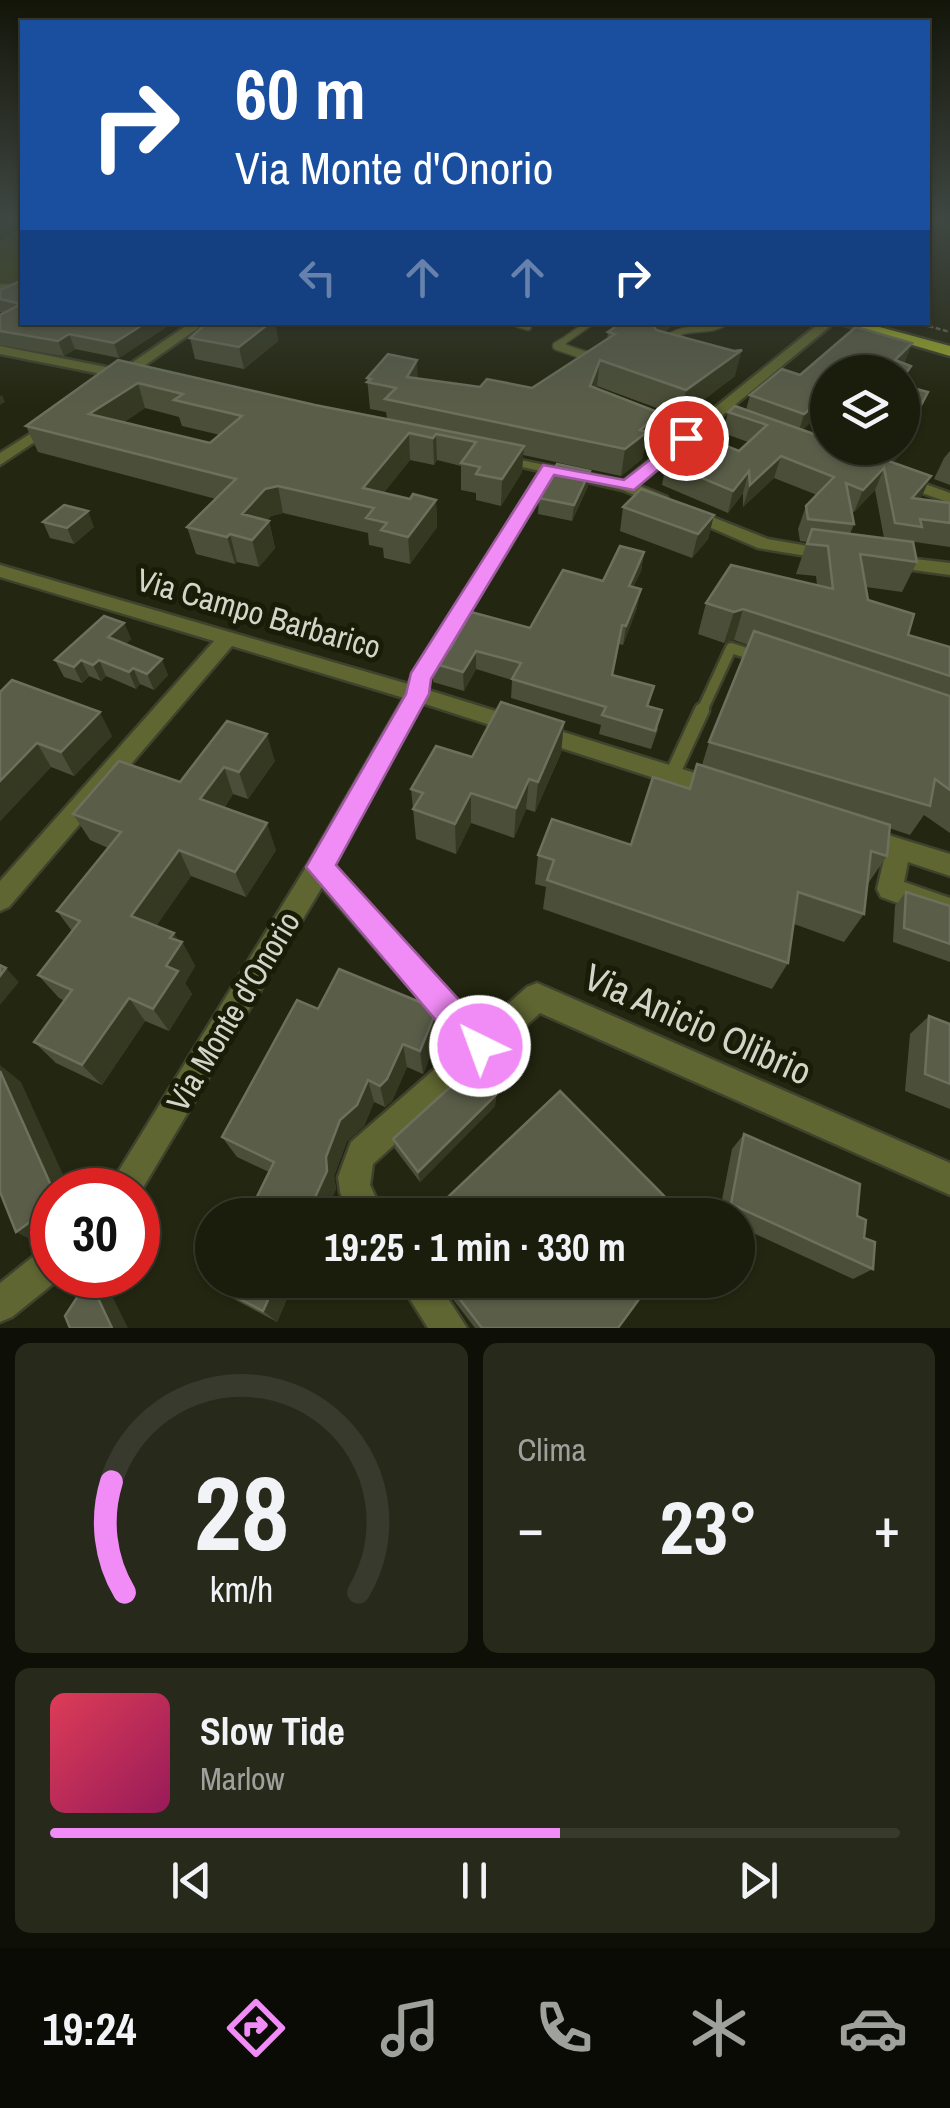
<!DOCTYPE html>
<html lang="it">
<meta charset="utf-8">
<style>
:root{--surface:#1a1c0c;--page:#27291a;--text:#f1f3f6;--muted:#9fa19d;--line:#383a2d;--accent:#f18bf5}
body{margin:0;font-family:"Archivo Narrow",sans-serif;background:var(--page);color:var(--text);height:100vh;display:flex;flex-direction:column;font-size:38px;white-space:nowrap}
*{box-sizing:border-box;margin:0}
p{font-size:32px;color:var(--muted)}
.icon{flex:none;width:55px;height:55px;fill:none;stroke:currentColor;stroke-width:2;stroke-linecap:round;stroke-linejoin:round}
.map{position:relative;height:1328px;overflow:hidden}
.sheet{display:flex;flex-direction:column;gap:15px;padding:15px;background:#0e0f07;flex:1}
.sheet>*{flex:none}
.hud{position:absolute;left:20px;top:20px;width:910px;height:305px;border-radius:0px;box-shadow:0 2px 8px #0004,0 0 0 2px var(--line);background:#1a4fa0;color:#fff;overflow:hidden}
.buttons{position:absolute;left:810px;top:355px;display:grid;gap:20px}
.buttons a{display:grid;place-items:center;width:110px;height:110px;border-radius:50%;background:var(--surface);box-shadow:0 2px 8px #0004,0 0 0 2px var(--line);font-size:50px}
.speed{position:absolute;left:30px;top:1168px;display:flex;gap:20px;font-size:50px;font-weight:700;text-align:center}
.speed>*{display:grid;place-content:center;width:130px;height:130px;border-radius:50%;background:var(--surface);box-shadow:0 2px 8px #0004,0 0 0 2px var(--line);line-height:1}
.speed .limit{border:15px solid #d22;background:#fff;color:#111}
.pin{position:absolute;display:grid;place-items:center;width:85px;height:85px;color:#fff;margin:-42px;border:5px solid #fff;border-radius:50%;box-shadow:0 2px 10px #0007}
.me{position:absolute;width:110px;margin:-55px;rotate:318deg;stroke-linejoin:round;filter:drop-shadow(0 0 8px #0008)}
.turn{display:flex;align-items:center;gap:35px;height:210px;padding:0 50px;font-size:45px}
.turn .icon{width:130px;height:130px;stroke-width:2.5}
.turn b{display:block;font-size:70px;line-height:85px}
.lanes{display:flex;align-items:center;height:95px;padding:0 50px;background:#0003;justify-content:center;gap:50px;direction:ltr}
.lanes .off{opacity:.35}
.big{font-size:75px;font-weight:800;line-height:1.1}
.sheet .card{flex:1;display:flex;flex-direction:column;justify-content:center;gap:15px;min-width:0;padding:0 35px;border-radius:15px;background:var(--page)}
.sheet .dial{align-items:center;gap:0}
.dial svg{height:260px;overflow:visible;fill:none;stroke:var(--line);stroke-width:7;stroke-linecap:round;text-anchor:middle}
.dial text{fill:var(--text);stroke:none}
.song{display:flex;align-items:center;gap:30px}
.cover{width:120px;height:120px;border-radius:15px;background:linear-gradient(135deg,hsl(350 70% 55%),hsl(330 70% 35%))}
.played{height:10px;border-radius:5px;background:linear-gradient(90deg,var(--accent) 60%,var(--line) 60%)}
.keys{display:flex;justify-content:space-around;direction:ltr}
.heat{display:flex;justify-content:space-between;align-items:center;font-size:55px;direction:ltr}
.sheet .tiles{flex:1;display:grid;gap:15px;grid-template-columns:1fr 1fr}
.card:last-child{grid-column:span 2}
.trip{position:absolute;left:195px;top:1198px;width:560px;height:100px;border-radius:50px;background:var(--surface);box-shadow:0 2px 8px #0004,0 0 0 2px var(--line);font-weight:800;line-height:100px;text-align:center}
.menu{display:flex;height:160px;justify-content:space-around;align-items:center;background:#0a0b05;color:var(--muted)}
.menu .icon{width:70px;height:70px}
.menu .selected{color:var(--accent)}
.menu b{font-size:45px;color:var(--text)}
.map>svg:first-child{display:block}
.green{fill:#3d430e}
.lines{fill:none;stroke-linecap:round;stroke-linejoin:round}
.lane-far3-casing{stroke:#3f422d;stroke-width:9}
.lane-far2-casing{stroke:#3f422d;stroke-width:11}
.lane-far1-casing{stroke:#3f422d;stroke-width:15}
.lane-casing{stroke:#3f422d;stroke-width:19}
.street-casing{stroke:#3f422d;stroke-width:5}
.primary-casing{stroke:#3f422d;stroke-width:5}
.path{stroke:#646754;stroke-width:2.5;stroke-dasharray:5 2.5;stroke-linecap:butt}
.lane-far3{stroke:#5f6631;stroke-width:6}
.lane-far2{stroke:#5f6631;stroke-width:8}
.lane-far1{stroke:#5f6631;stroke-width:10}
.lane{stroke:#5f6631;stroke-width:14}
.street{fill:#5f6631;fill-rule:evenodd}
.primary{fill:#9aa82c;fill-rule:evenodd}
.wall{fill:#4b4f39;fill-rule:evenodd}
.shaded-wall{fill:#353922}
.building{fill:#5a5d48;stroke:#6c705c;stroke-width:2.5;fill-rule:evenodd}
.route{fill:#f18bf5;stroke:#9d5a9f;stroke-width:2.5}
.labels{text-anchor:middle;dominant-baseline:central;stroke-width:10;stroke-linejoin:round;paint-order:stroke}
.street-label{font-size:32px;fill:#d2d5c8;stroke:#191c07}
.near-street-label{font-size:38px;fill:#d2d5c8;stroke:#191c07}
</style>
<div class="map">
<svg width="950" height="1328" viewBox="0 0 950 1328">
<rect width="100%" height="100%" fill="#232610"/>
<path class="green" d="M22 227V283L0 281V242Z"/>
<g class="lines">
<g class="lane-far3-casing">
<g id="lane-far3">
<path d="M511 322 528 327"/>
<path d="M662 342C689 321 705 335 726 322"/>
<path d="M558 345 591 322"/>
</g>
</g>
<g class="lane-far2-casing">
<path id="lane-far2" d="M562 343 557 346 593 358"/>
</g>
<g class="lane-far1-casing">
<path id="lane-far1" d="M701 713 731 648 756 656"/>
</g>
<g class="lane-casing">
<path id="lane" d="M672 775 702 710"/>
</g>
<g class="street-casing">
<g id="street">
<path d="M0 284 22 285V291L0 290Z"/>
<path d="M192 322H207L134 373 135 379 112 382V376L0 354V346L121 370Z"/>
<path d="M821 322H835L638 485 667 497V503H655L622 490 553 474 429 679 428 690 724 782 727 789 724 796 716 798 422 703 334 865 482 1027 527 987 537 983 950 1163V1195L540 1013 373 1164 370 1185 384 1215H349L340 1192 338 1177 351 1142 461 1046 322 887 138 1196V1190H107L311 859 404 698 232 646 9 907 0 911V881L214 641 0 577V565L408 684 540 471 491 460V454L624 481Z"/>
<path d="M52 420 59 424 57 427 0 465V453Z"/>
<path d="M900 475 950 493V503L894 483V477Z"/>
<path d="M687 507 768 539 831 550 840 555 831 560 758 548 681 515V509Z"/>
<path d="M889 556 950 563V575L883 566 880 562Z"/>
<path d="M862 827 950 854V876L908 862 904 882 950 898V922L881 897 877 889 885 855 854 844 850 837 854 830Z"/>
<path d="M52 1246V1275H64L12 1317 0 1322V1283L40 1251Z"/>
<path d="M398 1280H436L467 1328H428Z"/>
</g>
</g>
<g class="primary-casing">
<path id="primary" d="M835 322H861L950 346V356Z"/>
</g>
<path class="path" d="M914 322 950 332"/>
<use href="#lane-far3" class="lane-far3"/>
<use href="#lane-far2" class="lane-far2"/>
<use href="#lane-far1" class="lane-far1"/>
<use href="#lane" class="lane"/>
<use href="#street" class="street"/>
<use href="#primary" class="primary"/>
</g>
<g class="wall">
<path d="M0 290 174 322 119 358 75 349 64 356 0 345V315L4 313 0 312Z"/>
<path d="M208 322H275L278 341 244 369 195 359 190 338Z"/>
<path d="M620 322H678L664 332 735 376 681 417 597 386 596 388 656 440 644 450 642 459 621 476 523 455 522 472 501 506 476 500V493L461 490V466L437 460 434 465 410 460 383 493 410 499 436 500 437 527 410 564 384 558 383 548 369 545 368 533 283 513 271 516 267 520 269 521 275 548 259 567 237 562 235 564 196 554 187 527 216 499 38 452 26 426 118 360 315 405 387 419 386 412 370 409 367 378 418 379 480 387 532 388 607 340 608 332 619 324ZM145 408 179 417 182 426 220 435 210 443 124 422Z"/>
<path d="M912 343 904 363 903 385 928 392 912 427 915 428 907 448 893 462 920 499 950 503V547L915 542 913 545 917 562 902 592 866 587 868 600 908 635 950 647V833L924 815 910 835 889 828 887 856 867 885 864 914 844 942 794 924 788 963 772 989 543 909 546 887 535 884 538 855 631 845 690 789 702 765 709 742 748 645 734 640 724 643 698 634 706 603 817 585 816 576 796 574 807 542 800 541 798 529 806 506 817 495 774 478 743 507V493L728 513 662 485 666 463 739 451 748 442 723 433 728 412 746 410 750 395 800 375ZM828 372H902V448H861L860 450 802 430 819 415 828 418ZM875 490 884 538 850 534 854 524 851 511 854 512Z"/>
<path d="M950 451V485L934 479 944 458Z"/>
<path d="M590 471 588 486 572 521 538 514 539 498Z"/>
<path d="M623 507 714 515 708 539 692 558 620 531Z"/>
<path d="M43 522 94 527 74 544 50 538Z"/>
<path d="M644 552 641 571 633 587 637 608 623 645 619 644 613 675 649 707 658 729 651 749 599 734 601 725 511 698 512 680 476 669 464 691 433 682 432 663 450 649 530 628Z"/>
<path d="M124 623 131 639 125 644 168 675 154 690 140 684 136 689 106 676 101 681 89 676 82 683 64 677 55 660Z"/>
<path d="M0 692 112 736 74 776 51 767 0 821Z"/>
<path d="M227 721 275 761 248 799 233 794 224 808 276 850 246 897 191 876 156 926 182 942 195 966 185 983 192 994 169 1031 145 1021 102 1085 56 1063 34 1042 65 1001 59 998 38 975 72 931 57 911 108 848 90 840 73 814 180 782Z"/>
<path d="M564 722 561 753 535 812 526 809 514 838 471 823 456 854 416 839 411 789 472 757Z"/>
<path d="M906 892 950 906V962L893 942 895 906Z"/>
<path d="M318 1009 439 1034 423 1074 407 1067 392 1101 385 1107 374 1102 364 1126 347 1141 334 1176 336 1189 324 1215H248L269 1172 237 1157 222 1137Z"/>
<path d="M929 1016 950 1024V1109L905 1091 910 1034Z"/>
<path d="M496 1095 495 1106 420 1182 395 1149 393 1139Z"/>
<path d="M744 1134 857 1216 873 1269 853 1279 738 1226V1215H719L732 1149Z"/>
<path d="M295 1280 277 1322 230 1297 213 1285Z"/>
<path d="M438 1280H653L618 1328H475Z"/>
</g>
<g class="shaded-wall">
<path d="M147 322H174L119 358 114 343Z"/>
<path d="M271 322H275L278 341 244 369 239 347Z"/>
<path d="M651 322H678L648 344Z"/>
<path d="M69 334 75 349 64 356 58 341Z"/>
<path d="M912 343 905 362 894 372 895 360Z"/>
<path d="M742 350 735 376 681 417 686 390Z"/>
<path d="M417 360 418 386 407 377Z"/>
<path d="M600 360 597 386 587 412 590 386Z"/>
<path d="M138 383 145 408 99 440 89 414Z"/>
<path d="M928 392 906 438 915 428 907 448 889 467 897 448H902V442Z"/>
<path d="M2 395 5 402 0 405V396Z"/>
<path d="M825 396 819 415 798 434 804 414Z"/>
<path d="M660 413 656 440 644 450 642 459 621 476 625 449 640 430Z"/>
<path d="M409 433 410 460 372 508 363 488Z"/>
<path d="M436 434 437 460 434 465 433 438Z"/>
<path d="M524 446 522 472 501 506 502 479Z"/>
<path d="M781 456 774 478 743 507 750 485Z"/>
<path d="M884 468 875 490 854 512 863 490Z"/>
<path d="M590 471 588 486 572 521 574 505Z"/>
<path d="M749 471 743 493 728 513 733 491Z"/>
<path d="M931 476 921 498 902 521 912 498Z"/>
<path d="M278 486 283 513 271 516 251 539 242 514 265 489Z"/>
<path d="M436 500 437 527 410 564 408 537Z"/>
<path d="M88 511 94 527 74 544 67 528Z"/>
<path d="M714 515 708 539 692 558 698 534Z"/>
<path d="M269 521 275 548 259 567 252 540Z"/>
<path d="M230 534 237 562 235 564 227 537Z"/>
<path d="M644 552 641 571 625 605 629 586Z"/>
<path d="M641 589 637 608 623 645 626 626Z"/>
<path d="M743 609 734 640 724 643 734 612Z"/>
<path d="M124 623 131 639 115 654 108 637Z"/>
<path d="M476 651V669L464 691 463 672Z"/>
<path d="M162 659 168 675 154 690 147 674Z"/>
<path d="M81 660 89 676 82 683 74 667Z"/>
<path d="M99 660 106 676 101 681 93 665Z"/>
<path d="M133 668 140 684 136 689 129 672Z"/>
<path d="M100 712 112 736 74 776 61 752Z"/>
<path d="M564 722 561 753 535 812 538 782Z"/>
<path d="M267 734 275 761 248 799 239 772Z"/>
<path d="M37 743 51 767 0 821V781Z"/>
<path d="M224 767 233 794 211 826 200 799Z"/>
<path d="M529 779 526 809 514 838 516 808Z"/>
<path d="M471 793V823L456 854 455 824Z"/>
<path d="M267 823 276 850 246 897 235 872Z"/>
<path d="M179 850 191 876 146 941 131 916Z"/>
<path d="M174 933 181 944 182 942 195 966 185 983 192 994 169 1031 153 1009 166 966 170 938Z"/>
<path d="M6 968 19 982 0 1005V976Z"/>
<path d="M129 998 145 1021 102 1085 82 1065Z"/>
<path d="M437 1009 439 1034 423 1074 420 1051Z"/>
<path d="M403 1044 407 1067 392 1101 385 1107 380 1086Z"/>
<path d="M0 1065 21 1082 70 1190H53L0 1071Z"/>
<path d="M368 1080 374 1102 364 1126 347 1141 334 1176 336 1189 324 1215H307L326 1157 340 1120Z"/>
<path d="M496 1095 495 1106 420 1182 418 1172Z"/>
<path d="M52 1206V1239L43 1246 16 1232Z"/>
<path d="M89 1279 108 1288 128 1328H112Z"/>
<path d="M277 1280H295L277 1322 263 1311Z"/>
</g>
<g class="building">
<path d="M18 282 22 283V322H147L114 343 69 334 58 341 0 331V315L21 304 0 299V290Z"/>
<path d="M208 322H271L239 347 190 338Z"/>
<path d="M622 322H651L656 330 734 351 742 350 686 390 600 360 590 386 660 413 640 430 647 432 625 449 385 399 396 388 367 382 371 379 367 378 388 354 417 360 407 377 480 387 487 379 532 388 615 334 608 332Z"/>
<path d="M856 327 912 343 895 360 911 366 902 379V372H828V397L825 396 804 414 750 395 782 369 800 375Z"/>
<path d="M118 360 315 405 524 446 502 479 476 474 480 467 461 463 476 442 436 434 433 438 409 433 363 488 410 499 413 494 436 500 408 537 381 530 387 523 366 518 374 508 278 486 265 489 242 514 269 521 252 540 230 534 227 537 187 527 236 479 26 426ZM138 383 183 394 174 400 242 416 210 443 89 414Z"/>
<path d="M902 385 928 392 910 426 915 428 902 442Z"/>
<path d="M735 406 828 439V448H852L931 476 912 498 950 503V523L920 519 922 527 895 523 884 468 863 490 846 483 854 524 808 519 806 506 834 477 781 456 750 485 749 471 733 491 666 463 701 436 739 451 767 425 728 412Z"/>
<path d="M557 464 590 471 574 505 539 498Z"/>
<path d="M641 489 714 515 698 534 623 507Z"/>
<path d="M64 505 88 511 67 528 43 522Z"/>
<path d="M812 529 913 542 917 562 860 554 868 600 914 614 908 635 950 647V676L743 609 734 612 706 603 731 565 833 589 828 546 807 544Z"/>
<path d="M620 546 644 552 629 586 641 589 626 626 622 625 612 675 654 686 647 706 662 710 655 731 602 715 606 707 512 679 521 663 476 651 463 672 432 663 443 647 450 649 471 612 530 628 563 570 603 581Z"/>
<path d="M104 616 124 623 108 637 162 659 147 674 133 668 129 672 99 660 93 665 81 660 74 667 55 660Z"/>
<path d="M754 631 950 696V790L935 779 930 806 709 742Z"/>
<path d="M12 680 100 712 61 752 37 743 0 781V692Z"/>
<path d="M501 702 564 722 538 782 529 779 516 808 471 793 455 824 413 809 423 793 411 789 436 746 472 757Z"/>
<path d="M227 721 267 734 239 772 224 767 200 799 267 823 235 872 179 850 131 916 174 933 170 938 182 942 166 966 178 971 153 1009 129 998 82 1065 34 1042 72 990 38 975 80 921 57 911 121 832 73 814 119 761 180 782Z"/>
<path d="M697 764 890 825 887 856 871 851 864 914 798 892 788 963 547 880 554 860 538 855 552 819 631 845 653 777 690 789Z"/>
<path d="M906 892 950 906V944L904 928Z"/>
<path d="M0 965 6 968 0 976Z"/>
<path d="M339 969 437 1009 420 1051 403 1044 387 1079 380 1086 368 1080 357 1105 340 1120 326 1157 327 1171 307 1215H248L274 1162 222 1137 297 1000 318 1009Z"/>
<path d="M929 1016 950 1024V1084L925 1074Z"/>
<path d="M472 1067 496 1095 418 1172 393 1139Z"/>
<path d="M0 1071 53 1190 52 1206 16 1232 0 1192Z"/>
<path d="M560 1091 683 1215H429Z"/>
<path d="M744 1134 860 1184 857 1216 866 1220 864 1238 875 1242 873 1269 731 1204Z"/>
<path d="M89 1279 112 1328H70L65 1316Z"/>
<path d="M216 1280H277L263 1311 213 1285Z"/>
<path d="M445 1280H653L618 1328H482Z"/>
</g>
<linearGradient id="sky" x2="0" y2="1"><stop stop-color="#131509"/><stop offset="0.54" stop-color="#3f4742"/><stop offset="1" stop-color="#3f4742" stop-opacity="0"/></linearGradient>
<rect width="950" height="406" fill="url(#sky)"/>
<path class="route" d="M686 432 695 438 692 441 634 490 554 475 431 679 429 694 336 865 491 1035 496 1046 491 1058 480 1063 468 1058 306 867 406 694 411 673 543 465 624 480Z"/>
<g class="labels">
<g class="street-label">
<text transform="translate(259 613) rotate(16)">Via Campo Barbarico</text>
<text transform="translate(233 1011) rotate(-59)">Via Monte d'Onorio</text>
</g>
<g class="near-street-label">
<text transform="translate(698 1024) rotate(24)">Via Anicio Olibrio</text>
</g>
</g>
</svg>
<div class="buttons">
<a><svg class="icon" aria-label="layers" viewBox="0 0 24 24"><path d="M12 4l9 5-9 5-9-5zM3 14l9 5 9-5"/></svg></a>
</div>
<div class="speed"><div class="limit">30</div></div>
<div class="pin" style="left:686px;top:438px;background:#d93025"><svg class="icon" aria-label="arrive" viewBox="0 0 24 24"><path d="M6 21V4h12l-3 4 3 4H6"/></svg></div>
<svg class="me" style="left:480px;top:1046px" viewBox="-20 -20 40 40"><circle r="17" fill="#f18bf5" stroke="#fff" stroke-width="3"/><path d="M0-11L8 9 0 5-8 9z" fill="#fff"/></svg>
<div class="trip">19:25 · 1 min · 330 m</div>
<div class="hud">
<div class="turn"><svg class="icon" aria-label="right" viewBox="0 0 24 24"><path d="M7 20v-9h11M14 6l5 5-5 5"/></svg><div><b>60 m</b>Via Monte d'Onorio</div></div>
<div class="lanes"><svg class="icon off" aria-label="left" viewBox="0 0 24 24"><path d="M17 20v-9H6M10 6l-5 5 5 5"/></svg><svg class="icon off" aria-label="ahead" viewBox="0 0 24 24"><path d="M12 20V5M6 11l6-6 6 6"/></svg><svg class="icon off" aria-label="ahead" viewBox="0 0 24 24"><path d="M12 20V5M6 11l6-6 6 6"/></svg><svg class="icon" aria-label="right" viewBox="0 0 24 24"><path d="M7 20v-9h11M14 6l5 5-5 5"/></svg></div>
</div>
</div>
<section class="sheet">
<div class="tiles">
<div class="card dial"><svg viewBox="0 0 100 80">
<path d="M14 69A42 42 0 1 1 86 69"/>
<path d="M14 69A42 42 0 0 1 10 35" stroke="#f18bf5"/>
<text x="50" y="56" font-size="32" font-weight="700">28</text>
<text x="50" y="72" font-size="11">km/h</text>
</svg></div>
<div class="card"><p>Clima</p>
<div class="heat"><a>−</a><b class="big">23°</b><a>+</a></div>
</div>
<div class="card">
<div class="song"><i class="cover"></i><div><b>Slow Tide</b><p>Marlow</p></div></div>
<div class="played"></div>
<div class="keys"><svg class="icon" aria-label="previous" viewBox="0 0 24 24"><path d="M18 5L8 12l10 7zM5 5v14"/></svg><svg class="icon" aria-label="pause" viewBox="0 0 24 24"><path d="M8 5v14M16 5v14"/></svg><svg class="icon" aria-label="next" viewBox="0 0 24 24"><path d="M6 5l10 7-10 7zM19 5v14"/></svg></div>
</div>
</div>
</section>
<nav class="menu">
<b>19:24</b>
<svg class="icon selected" aria-label="directions" viewBox="0 0 24 24"><path d="M12 3l9 9-9 9-9-9zM9 14v-3h6M13 9l2 2-2 2"/></svg>
<svg class="icon" aria-label="music" viewBox="0 0 24 24"><path d="M9 18V5l10-2v13"/><circle cx="6" cy="18" r="3"/><circle cx="16" cy="16" r="3"/></svg>
<svg class="icon" aria-label="phone" viewBox="0 0 24 24"><path d="M5 4h4l2 5-3 2q2 4 5 5l2-3 5 2v4C11 20 4 13 5 4z"/></svg>
<svg class="icon" aria-label="climate" viewBox="0 0 24 24"><path d="M12 3v18M4 7l16 10M4 17L20 7"/></svg>
<svg class="icon" aria-label="car" viewBox="0 0 24 24"><path d="M5 17H2v-5l4-1 3-4h7l3 4 3 1v5h-3M9 17h6M6 11h13"/><circle cx="7" cy="17" r="2"/><circle cx="17" cy="17" r="2"/></svg>
</nav>
